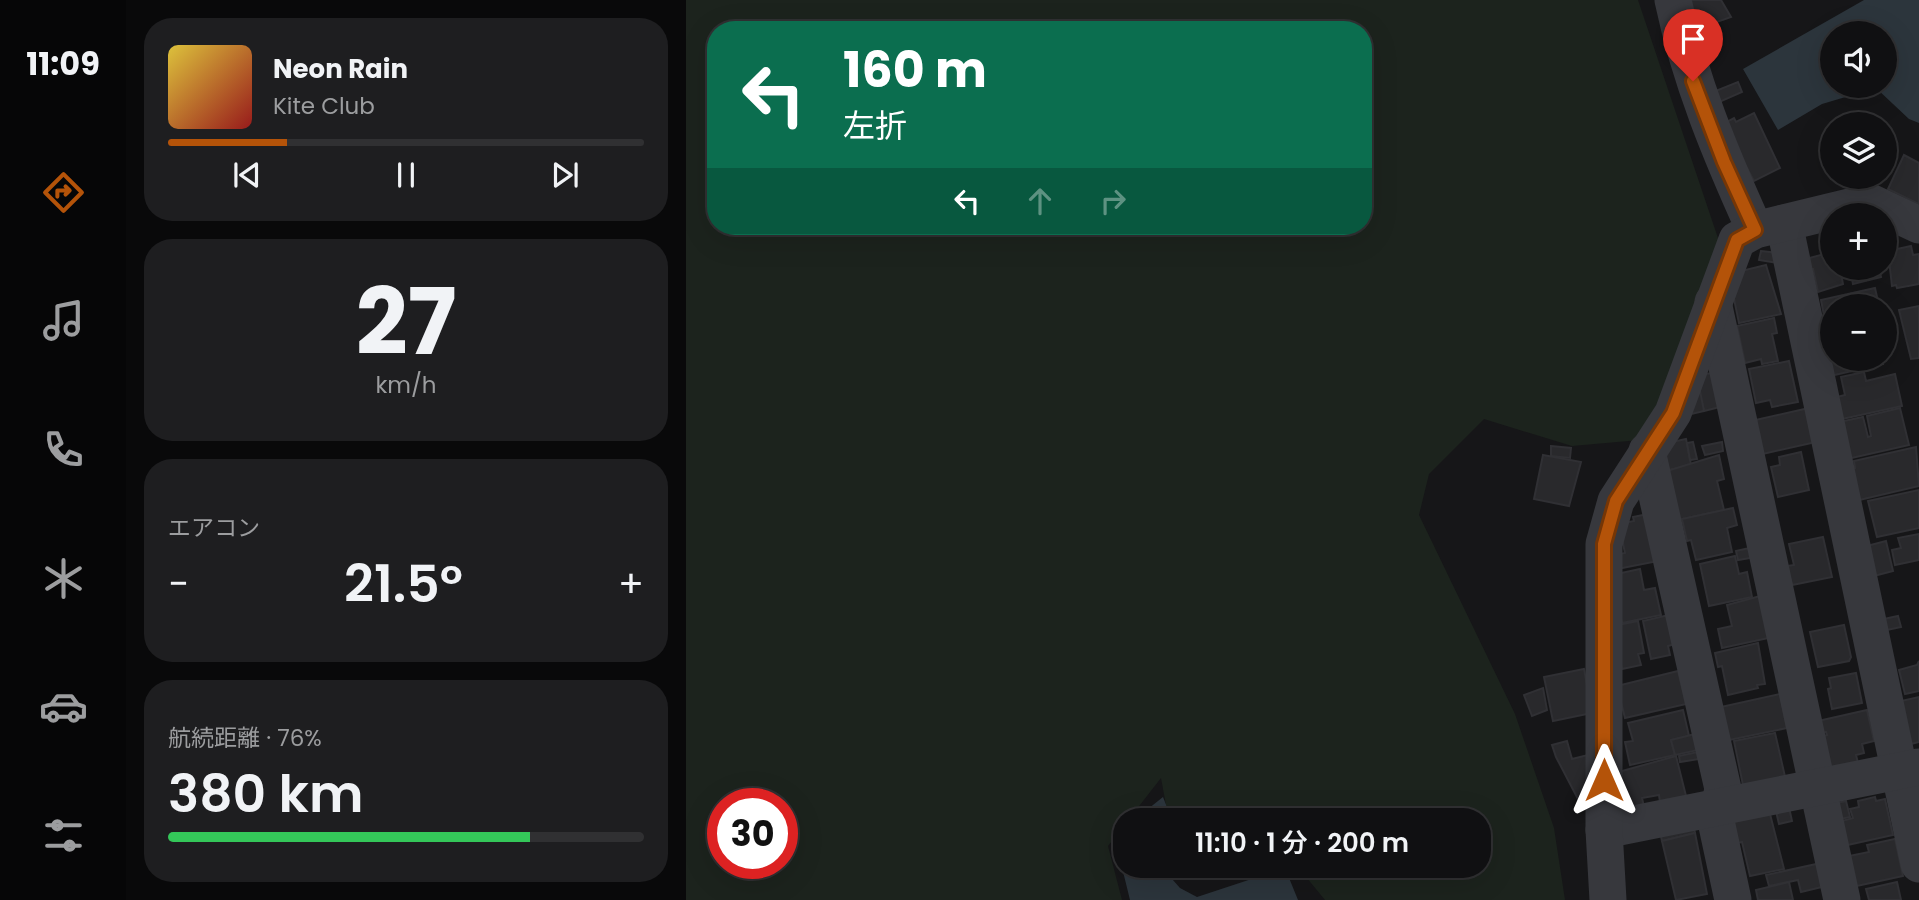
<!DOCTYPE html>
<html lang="ja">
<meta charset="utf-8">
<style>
:root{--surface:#101012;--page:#1e1e20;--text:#f1f3f6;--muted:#9c9d9f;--line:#303032;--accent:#b45309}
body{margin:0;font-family:Poppins,"Noto Sans JP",sans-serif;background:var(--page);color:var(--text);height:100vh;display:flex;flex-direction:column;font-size:26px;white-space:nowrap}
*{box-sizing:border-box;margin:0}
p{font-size:23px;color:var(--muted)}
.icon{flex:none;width:38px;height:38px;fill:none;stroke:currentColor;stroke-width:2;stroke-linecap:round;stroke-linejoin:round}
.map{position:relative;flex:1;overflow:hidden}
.panel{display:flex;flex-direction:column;gap:18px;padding:18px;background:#09090a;width:560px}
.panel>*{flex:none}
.guide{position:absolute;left:21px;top:21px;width:665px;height:214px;border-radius:28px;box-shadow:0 7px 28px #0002,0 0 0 2px var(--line);background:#0b6e4f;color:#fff;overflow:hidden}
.tools{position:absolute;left:1134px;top:21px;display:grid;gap:14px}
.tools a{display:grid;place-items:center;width:77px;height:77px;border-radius:50%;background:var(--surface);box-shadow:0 7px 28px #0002,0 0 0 2px var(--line);font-size:35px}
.speed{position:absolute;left:21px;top:788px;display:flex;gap:14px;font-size:35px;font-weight:700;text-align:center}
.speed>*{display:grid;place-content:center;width:91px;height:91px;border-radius:50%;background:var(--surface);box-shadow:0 7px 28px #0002,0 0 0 2px var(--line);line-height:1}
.speed .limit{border:10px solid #d22;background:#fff;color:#111}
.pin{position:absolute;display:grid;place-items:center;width:60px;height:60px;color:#fff;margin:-72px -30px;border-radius:50% 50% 50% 0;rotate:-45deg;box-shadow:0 0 7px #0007}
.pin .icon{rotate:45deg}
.me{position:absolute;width:77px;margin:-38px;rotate:0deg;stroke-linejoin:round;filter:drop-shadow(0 0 5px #0008)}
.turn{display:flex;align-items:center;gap:24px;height:147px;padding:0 21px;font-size:32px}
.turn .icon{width:91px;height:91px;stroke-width:2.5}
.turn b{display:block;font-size:49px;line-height:60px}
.lanes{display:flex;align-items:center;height:66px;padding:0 21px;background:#0003;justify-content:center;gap:35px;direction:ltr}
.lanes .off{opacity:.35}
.big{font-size:52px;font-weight:600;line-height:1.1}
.panel .widget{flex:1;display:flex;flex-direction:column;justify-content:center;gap:10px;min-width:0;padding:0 24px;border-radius:28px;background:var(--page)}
.panel .dial{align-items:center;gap:0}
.dial b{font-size:91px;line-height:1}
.song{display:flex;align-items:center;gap:21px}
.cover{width:84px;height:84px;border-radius:10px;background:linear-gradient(135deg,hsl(50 70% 55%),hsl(0 70% 35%))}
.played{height:7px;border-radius:4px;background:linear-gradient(90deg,var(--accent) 25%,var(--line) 25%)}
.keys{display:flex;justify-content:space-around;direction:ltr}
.heat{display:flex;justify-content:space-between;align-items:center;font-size:38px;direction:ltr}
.charge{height:10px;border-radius:5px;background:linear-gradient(90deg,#34c759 76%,var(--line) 0)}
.trip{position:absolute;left:427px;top:808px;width:378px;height:70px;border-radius:28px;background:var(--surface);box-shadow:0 7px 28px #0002,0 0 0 2px var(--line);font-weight:600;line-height:70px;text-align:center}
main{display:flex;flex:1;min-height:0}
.tab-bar{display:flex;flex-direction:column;width:126px;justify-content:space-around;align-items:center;background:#060607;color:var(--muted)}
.tab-bar .icon{width:49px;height:49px}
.tab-bar .active{color:var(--accent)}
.tab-bar b{font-size:32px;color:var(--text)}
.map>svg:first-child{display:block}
.green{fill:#1c231d;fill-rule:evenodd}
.water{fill:#2c353c;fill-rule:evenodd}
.building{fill:#29292c;stroke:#303034;stroke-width:2}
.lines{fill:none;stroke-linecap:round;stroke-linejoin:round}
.minor{stroke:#37383d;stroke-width:37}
.route-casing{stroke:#753606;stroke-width:18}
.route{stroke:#b45309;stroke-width:12}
</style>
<main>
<nav class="tab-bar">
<b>11:09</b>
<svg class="icon active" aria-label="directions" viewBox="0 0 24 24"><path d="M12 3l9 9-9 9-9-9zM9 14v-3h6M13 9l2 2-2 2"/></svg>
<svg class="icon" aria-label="music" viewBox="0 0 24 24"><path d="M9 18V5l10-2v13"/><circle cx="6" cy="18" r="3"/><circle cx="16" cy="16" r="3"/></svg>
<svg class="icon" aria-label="phone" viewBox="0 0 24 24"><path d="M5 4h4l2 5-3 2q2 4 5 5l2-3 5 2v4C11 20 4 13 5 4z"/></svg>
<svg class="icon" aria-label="climate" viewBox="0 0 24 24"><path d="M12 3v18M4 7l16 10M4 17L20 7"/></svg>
<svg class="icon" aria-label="car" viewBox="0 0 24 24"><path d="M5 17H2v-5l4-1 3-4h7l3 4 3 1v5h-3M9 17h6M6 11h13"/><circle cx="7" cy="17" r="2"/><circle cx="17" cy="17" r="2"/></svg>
<svg class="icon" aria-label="filters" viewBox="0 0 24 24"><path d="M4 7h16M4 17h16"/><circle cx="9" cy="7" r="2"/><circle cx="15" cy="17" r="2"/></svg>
</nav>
<section class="panel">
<div class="widget">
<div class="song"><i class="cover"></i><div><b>Neon Rain</b><p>Kite Club</p></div></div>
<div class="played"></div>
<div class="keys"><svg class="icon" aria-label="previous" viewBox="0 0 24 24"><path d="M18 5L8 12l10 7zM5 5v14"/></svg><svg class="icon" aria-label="pause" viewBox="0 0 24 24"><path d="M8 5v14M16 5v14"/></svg><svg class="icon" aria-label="next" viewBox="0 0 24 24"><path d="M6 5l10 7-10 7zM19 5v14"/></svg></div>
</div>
<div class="widget dial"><b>27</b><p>km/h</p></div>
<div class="widget"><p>エアコン</p>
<div class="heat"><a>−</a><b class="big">21.5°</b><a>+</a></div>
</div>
<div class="widget"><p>航続距離 · 76%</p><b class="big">380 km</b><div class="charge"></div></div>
</section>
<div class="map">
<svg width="1233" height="900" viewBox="0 0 1233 900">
<rect width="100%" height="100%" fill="#161618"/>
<path class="green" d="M0 0H952L1038 256 965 439 886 446 798 419 743 474 733 515 829 714 868 828 879 900H639L611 866H793V821H483L475 778 422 846 436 900H0ZM30 30H677V226H30ZM37 803H96V863H37Z"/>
<g class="water">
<path d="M1178 0H1233V123L1223 119 1190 88 1136 104 1092 130 1057 69ZM1146 33H1199V86H1146Z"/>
<path d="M477 797 484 815V821H447Z"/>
<path d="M439 833V866H479V871L494 888 511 897 599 868 612 900H444L431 847Z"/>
</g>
<g class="building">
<path d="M1000 0H1035L1045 17 1011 29Z"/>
<path d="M1052 82 1056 92 1031 103 1027 92Z"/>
<path d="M1068 113 1094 168 1068 181 1037 124 1048 118 1050 122Z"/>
<path d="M1218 155 1233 163V204L1202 189Z"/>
<path d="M1225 246 1227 255 1233 254V284L1211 288 1210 285 1206 286 1202 251Z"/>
<path d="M1075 251 1092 253V263L1073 260Z"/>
<path d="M1146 252V268H1154L1157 284 1132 292 1127 269 1118 271 1116 260Z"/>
<path d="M1080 265 1095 314 1053 323 1047 294V273Z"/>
<path d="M1164 268H1193L1195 277 1167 284Z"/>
<path d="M1189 288 1193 306H1146V330L1141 331 1135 300Z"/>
<path d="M1233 306V358L1225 359 1213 310Z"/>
<path d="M1088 318 1091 333 1086 334 1092 361 1076 364 1075 359 1059 363 1051 326Z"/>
<path d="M1146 344V359H1196L1197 364 1144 376 1137 346Z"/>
<path d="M1103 361 1112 402 1086 407 1084 400 1070 403 1063 369Z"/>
<path d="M1031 372 1038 406 1018 411 1010 376Z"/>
<path d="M1178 372 1180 381 1209 374 1216 406 1156 419 1151 397 1159 395 1155 377Z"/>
<path d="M1014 391 1018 411 997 416Z"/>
<path d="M1123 408 1130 442 1072 455 1065 421Z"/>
<path d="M1214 408 1223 445 1161 459 1153 422 1177 417 1182 437 1185 436 1181 416Z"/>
<path d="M1000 439 1005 465 983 470 977 444Z"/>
<path d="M1007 442 1011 459 1004 460 1001 443Z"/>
<path d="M1036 442 1037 451 1019 455 1016 446Z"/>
<path d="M865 446 885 448 884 458 865 456Z"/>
<path d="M1230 447 1233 486 1169 501 1162 469 1169 468 1168 461Z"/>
<path d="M1115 452 1123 490 1092 497 1085 467 1094 465 1093 457Z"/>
<path d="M857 455 895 462 883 506 848 499Z"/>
<path d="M1033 455 1038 479 1031 481 1038 510 992 520 981 471Z"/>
<path d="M1233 490V528L1191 537 1182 501Z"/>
<path d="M1047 508 1051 525 1041 528 1046 552 1010 560 1005 540 1001 541 996 519Z"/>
<path d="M962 514 972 561 926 570 923 556 939 553 933 524 948 521 947 517Z"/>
<path d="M1233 534V560L1209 565 1206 550 1215 548 1212 538Z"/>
<path d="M1137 537 1146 577 1106 585 1101 566 1108 565 1103 544Z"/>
<path d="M1200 541 1207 571 1184 577 1177 547Z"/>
<path d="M1068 547 1070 557 1052 560 1050 551Z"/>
<path d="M1049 556 1053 574 1061 572 1066 597 1023 606 1014 564Z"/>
<path d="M954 569 958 590 969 588 975 615 936 623 926 575Z"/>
<path d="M1078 595 1087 637 1036 648 1032 629 1046 626 1041 605Z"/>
<path d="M983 615 989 644 982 646 984 655 965 659 957 621Z"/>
<path d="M1212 616 1215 627 1196 631 1193 620Z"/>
<path d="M952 621 958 653 952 654 955 665 936 669 927 626Z"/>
<path d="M1158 625 1165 657 1163 661 1132 667 1124 632Z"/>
<path d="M1072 643 1079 684 1071 685 1072 688 1042 695 1036 666 1032 667 1029 653Z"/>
<path d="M1233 661V691L1219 694 1213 670 1231 665Z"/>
<path d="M898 669 906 713 867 721 858 677Z"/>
<path d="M992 671 1000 704 939 718 931 686Z"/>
<path d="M1170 673 1176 703 1146 709 1142 689 1145 688 1143 678Z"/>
<path d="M857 688 861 710 846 716 838 695Z"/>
<path d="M1094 694 1101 728 1043 740 1035 707Z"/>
<path d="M1233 697V742L1221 745 1211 702Z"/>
<path d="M997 710 1003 736 985 740 989 755 944 765 939 742 947 741 942 723Z"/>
<path d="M1181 710 1188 741 1176 744 1178 753 1170 755 1172 763 1141 770 1134 737 1141 735 1140 732 1135 733 1132 721Z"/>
<path d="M1089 733 1100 781 1058 790 1048 741Z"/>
<path d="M1009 734 1012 750 989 755 985 740Z"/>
<path d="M881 741 886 759 906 754V801L894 803 870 757 866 745Z"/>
<path d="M1012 752 1013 759 994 762 993 756Z"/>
<path d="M990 756 1000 796 974 802 973 795 956 798 959 811 938 815 929 773Z"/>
<path d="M1189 797 1190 801 1199 799 1207 835 1157 846 1152 822 1167 818 1164 809 1173 807 1172 801Z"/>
<path d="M1160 801 1164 817 1154 819 1151 803Z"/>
<path d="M1102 803 1106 821 1093 824 1089 807Z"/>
<path d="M1083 810 1098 869 1064 876 1056 842 1043 845 1047 817Z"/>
<path d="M1007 824 1009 833 976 841 974 832Z"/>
<path d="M1009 833 1021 894 990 900 976 841Z"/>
<path d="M1209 839 1217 876 1166 887 1163 856 1183 852 1181 845Z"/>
<path d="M1135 863 1140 886 1115 892 1112 880 1083 886 1080 875Z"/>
<path d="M1103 882 1107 900H1072L1070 890Z"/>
<path d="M1211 882 1215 900H1183L1180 889Z"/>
</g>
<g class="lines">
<g class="minor">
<path d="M987 0C1004 81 1035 155 1069 230"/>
<path d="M1098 223 1233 864"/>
<path d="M1027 302 1156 900"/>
<path d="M961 451 1037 789 1030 821 1047 900"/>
<path d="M918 830 1233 767"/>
<path d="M922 900 918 830V544L930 501 987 413 1051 240 1069 230 1184 202 1233 225"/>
</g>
</g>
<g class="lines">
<g class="route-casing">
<path id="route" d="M918 780V544L930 501 987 413 1051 240 1069 230 1038 162 1007 81"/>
</g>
<use href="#route" class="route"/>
</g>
</svg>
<div class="tools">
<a><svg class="icon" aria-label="sound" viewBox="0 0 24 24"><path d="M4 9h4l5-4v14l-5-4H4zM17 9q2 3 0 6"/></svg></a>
<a><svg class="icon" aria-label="layers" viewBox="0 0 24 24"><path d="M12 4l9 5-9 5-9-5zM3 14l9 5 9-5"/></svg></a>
<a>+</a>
<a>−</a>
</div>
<div class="speed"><div class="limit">30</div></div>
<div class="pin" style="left:1007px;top:81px;background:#d93025"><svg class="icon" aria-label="arrive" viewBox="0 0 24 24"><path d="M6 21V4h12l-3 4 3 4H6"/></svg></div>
<svg class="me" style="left:918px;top:780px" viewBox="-20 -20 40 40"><path d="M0-17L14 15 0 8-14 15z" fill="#b45309" stroke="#fff" stroke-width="4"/></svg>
<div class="trip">11:10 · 1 分 · 200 m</div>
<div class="guide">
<div class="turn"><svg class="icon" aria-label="left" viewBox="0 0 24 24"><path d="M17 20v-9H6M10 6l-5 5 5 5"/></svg><div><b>160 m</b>左折</div></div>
<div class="lanes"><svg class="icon" aria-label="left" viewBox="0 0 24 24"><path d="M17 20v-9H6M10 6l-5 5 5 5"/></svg><svg class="icon off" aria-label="ahead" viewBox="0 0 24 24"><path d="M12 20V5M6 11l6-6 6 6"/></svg><svg class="icon off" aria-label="right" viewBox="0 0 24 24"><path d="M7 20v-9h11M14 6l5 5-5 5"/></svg></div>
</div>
</div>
</main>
